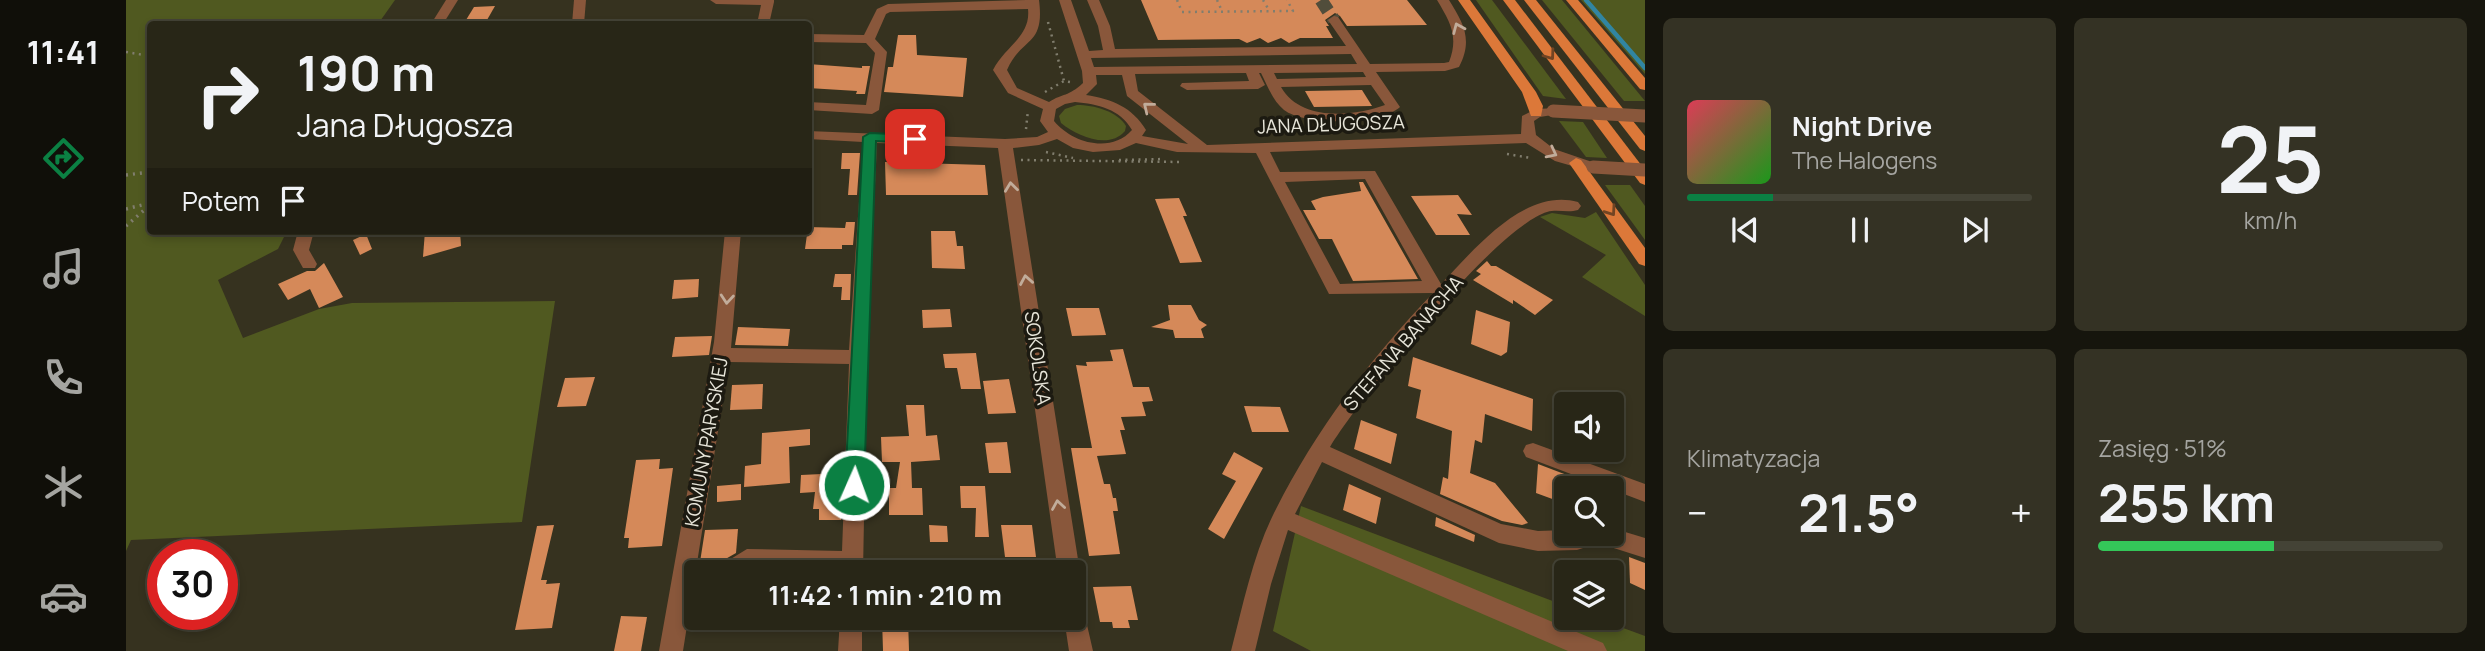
<!DOCTYPE html>
<html lang="pl">
<meta charset="utf-8">
<style>
:root{--surface:#282617;--page:#343224;--text:#f1f3f6;--muted:#a5a5a1;--line:#444336;--accent:#0b8043}
body{margin:0;font-family:Manrope,sans-serif;background:var(--page);color:var(--text);height:100vh;display:flex;flex-direction:column;font-size:26px;white-space:nowrap}
*{box-sizing:border-box;margin:0}
p{font-size:23px;color:var(--muted)}
.icon{flex:none;width:38px;height:38px;fill:none;stroke:currentColor;stroke-width:2;stroke-linecap:round;stroke-linejoin:round}
.map{position:relative;flex:1;overflow:hidden}
.drawer{display:flex;flex-direction:column;gap:18px;padding:18px;background:#16150d;width:840px}
.drawer>*{flex:none}
.banner{position:absolute;left:21px;top:21px;width:665px;height:214px;border-radius:7px;box-shadow:0 4px 10px #0003,0 0 0 2px var(--line);background:#282617;color:var(--text);overflow:hidden}
.controls{position:absolute;left:1428px;top:392px;display:grid;gap:14px}
.controls a{display:grid;place-items:center;width:70px;height:70px;border-radius:7px;background:var(--surface);box-shadow:0 4px 10px #0003,0 0 0 2px var(--line);font-size:35px}
.speed{position:absolute;left:21px;top:539px;display:flex;gap:14px;font-size:35px;font-weight:700;text-align:center}
.speed>*{display:grid;place-content:center;width:91px;height:91px;border-radius:50%;background:var(--surface);box-shadow:0 4px 10px #0003,0 0 0 2px var(--line);line-height:1}
.speed .limit{border:10px solid #d22;background:#fff;color:#111}
.pin{position:absolute;display:grid;place-items:center;width:60px;height:60px;color:#fff;margin:-30px;border-radius:14px;box-shadow:0 4px 10px #0006}
.me{position:absolute;width:77px;margin:-38px;rotate:2deg;stroke-linejoin:round;filter:drop-shadow(0 0 5px #0008)}
.turn{display:flex;align-items:center;gap:24px;height:147px;padding:0 35px;font-size:32px}
.turn .icon{width:91px;height:91px;stroke-width:2.5}
.turn b{display:block;font-size:49px;line-height:60px}
.then{display:flex;align-items:center;height:66px;padding:0 35px;background:#0003;gap:14px;font-size:26px}
.big{font-size:52px;font-weight:700;line-height:1.1}
.drawer .widget{flex:1;display:flex;flex-direction:column;justify-content:center;gap:10px;min-width:0;padding:0 24px;border-radius:10px;background:var(--page)}
.drawer .dial{align-items:center;gap:0}
.dial b{font-size:91px;line-height:1}
.song{display:flex;align-items:center;gap:21px}
.cover{width:84px;height:84px;border-radius:10px;background:linear-gradient(135deg,hsl(350 70% 55%),hsl(120 70% 35%))}
.played{height:7px;border-radius:4px;background:linear-gradient(90deg,var(--accent) 25%,var(--line) 25%)}
.keys{display:flex;justify-content:space-around;direction:ltr}
.heat{display:flex;justify-content:space-between;align-items:center;font-size:38px;direction:ltr}
.charge{height:10px;border-radius:5px;background:linear-gradient(90deg,#34c759 51%,var(--line) 0)}
.drawer .tiles{flex:1;display:grid;gap:18px;grid-template-columns:repeat(2,1fr)}
.trip{position:absolute;left:558px;top:560px;width:402px;height:70px;border-radius:7px;background:var(--surface);box-shadow:0 4px 10px #0003,0 0 0 2px var(--line);font-weight:700;line-height:70px;text-align:center}
main{display:flex;flex:1;min-height:0}
.tab-bar{display:flex;flex-direction:column;width:126px;justify-content:space-around;align-items:center;background:#100f09;color:var(--muted)}
.tab-bar .icon{width:49px;height:49px}
.tab-bar .selected{color:var(--accent)}
.tab-bar b{font-size:32px;color:var(--text)}
.map>svg:first-child{display:block}
.green{fill:#505920}
.lines{fill:none;stroke-linecap:round;stroke-linejoin:round}
.stream{stroke:#3185a1;stroke-width:4.5}
.building{fill:#d58959}
.minor-tunnel{stroke:#514d3b;stroke-width:13;stroke-dasharray:13 7;stroke-linecap:butt}
.path-far1{stroke:#817e6e;stroke-width:2.5;stroke-dasharray:2 4.5;stroke-linecap:butt}
.path{stroke:#817e6e;stroke-width:3.5;stroke-dasharray:2 5;stroke-linecap:butt}
.minor{fill:#89573b;fill-rule:evenodd}
.major{fill:#dc7839;fill-rule:evenodd}
.minor-bridge{stroke:#89573b;stroke-width:13}
.oneway{stroke:#c1ac9a}
.oneway2{stroke:#724423}
.route{fill:#0b8043;stroke:#07532c;stroke-width:2}
.labels{text-anchor:middle;dominant-baseline:central;stroke-width:7;stroke-linejoin:round;paint-order:stroke}
.street-label{font-size:19px;fill:#e7e5d9;stroke:#1c1a11}
</style>
<main>
<nav class="tab-bar">
<b>11:41</b>
<svg class="icon selected" aria-label="directions" viewBox="0 0 24 24"><path d="M12 3l9 9-9 9-9-9zM9 14v-3h6M13 9l2 2-2 2"/></svg>
<svg class="icon" aria-label="music" viewBox="0 0 24 24"><path d="M9 18V5l10-2v13"/><circle cx="6" cy="18" r="3"/><circle cx="16" cy="16" r="3"/></svg>
<svg class="icon" aria-label="phone" viewBox="0 0 24 24"><path d="M5 4h4l2 5-3 2q2 4 5 5l2-3 5 2v4C11 20 4 13 5 4z"/></svg>
<svg class="icon" aria-label="climate" viewBox="0 0 24 24"><path d="M12 3v18M4 7l16 10M4 17L20 7"/></svg>
<svg class="icon" aria-label="car" viewBox="0 0 24 24"><path d="M5 17H2v-5l4-1 3-4h7l3 4 3 1v5h-3M9 17h6M6 11h13"/><circle cx="7" cy="17" r="2"/><circle cx="17" cy="17" r="2"/></svg>
</nav>
<div class="map">
<svg width="1519" height="651" viewBox="0 0 1519 651">
<rect width="100%" height="100%" fill="#36321f"/>
<g class="green">
<path d="M0 0H269L252 24H24V231H161L152 249 92 280 117 338 193 309 226 303 429 301 396 522 5 540 0 551Z"/>
<path d="M1350 0H1366L1440 99 1417 96Z"/>
<path d="M1416 0H1436L1519 101H1498Z"/>
<path d="M1455 0H1519V74Z"/>
<path d="M951 105C968 105 991 111 1000 126L999 131C983 150 951 136 935 123L933 116 939 109Z"/>
<path d="M1433 121 1457 122 1481 158 1460 157Z"/>
<path d="M1479 185H1504L1519 206V240Z"/>
<path d="M1470 212 1519 285V316L1456 277 1480 255 1414 217 1426 213 1459 218Z"/>
<path d="M1175 506 1440 606V618H1470L1519 636V651H1185L1147 631Z"/>
</g>
<g class="lines">
<path class="stream" d="M1460 0 1519 68"/>
</g>
<g class="building">
<path d="M1015 0H1281L1301 25 1221 26 1214 16 1209 13 1199 20 1203 26H1200L1207 38H1174L1163 43 1155 38 1142 43 1134 38 1121 43 1113 39 1032 40Z"/>
<path d="M369 6 361 20H340L348 7Z"/>
<path d="M772 35H790L791 55 841 58 837 97 758 92 762 67H767Z"/>
<path d="M682 64 736 68V66H744L739 94H730L731 91 682 88Z"/>
<path d="M1236 90 1246 106 1188 107 1179 91Z"/>
<path d="M716 153H734L731 195H722L724 169H715Z"/>
<path d="M759 162 859 165 862 195H760Z"/>
<path d="M1233 182H1237L1292 279 1227 281 1206 239H1193L1177 210H1190L1185 201 1197 197 1235 191Z"/>
<path d="M1332 195 1346 215 1331 214 1344 235H1310L1285 196Z"/>
<path d="M1053 198 1061 216H1057L1076 262 1054 263 1029 199Z"/>
<path d="M720 222H729L727 245H716V249H679L682 227 719 228Z"/>
<path d="M299 231H334L335 246 297 257Z"/>
<path d="M805 231H829L831 246H837L839 269 806 268Z"/>
<path d="M240 234 246 249 234 255 227 240Z"/>
<path d="M1361 261 1365 266H1370L1427 300 1409 315 1387 300V304L1347 280 1355 274 1350 271Z"/>
<path d="M198 263 217 297 193 308 184 289 162 300 152 284 181 271H189Z"/>
<path d="M709 274H725L724 300H715L716 287H707Z"/>
<path d="M573 279 572 297 546 299 548 280Z"/>
<path d="M1042 305H1065L1073 320 1081 325 1075 329 1078 338H1049L1047 330 1025 327 1044 320Z"/>
<path d="M940 308H973L980 335 946 336Z"/>
<path d="M824 309 826 327 797 328 796 310Z"/>
<path d="M1350 310 1384 322 1381 352 1375 356 1345 344Z"/>
<path d="M612 327 664 329 662 346 609 345Z"/>
<path d="M586 336 583 355 546 357 549 337Z"/>
<path d="M997 349 1007 387H1023L1027 401 1016 402 1020 416 995 417 999 430H994L1000 454 971 456 978 484H984L987 498H990L992 511H987L994 554 963 556 945 448H966L950 365 961 366 960 362 987 361 984 350Z"/>
<path d="M850 353 855 389H835L831 368H819L817 354Z"/>
<path d="M1287 357 1407 399 1406 431 1359 414 1356 443 1349 440 1344 473 1369 483 1402 523 1396 525 1376 521 1314 494 1317 477 1322 479 1326 431 1290 418 1295 390 1282 386Z"/>
<path d="M469 377 460 406 431 407 439 378Z"/>
<path d="M883 379 890 413 862 414 857 381Z"/>
<path d="M637 384 636 409 604 410 606 385Z"/>
<path d="M780 405H798L800 436 811 435 814 460 785 462 786 488H796L797 515H763V488H770L774 462H756L755 437 783 436Z"/>
<path d="M1118 406 1154 407 1163 432H1126Z"/>
<path d="M1235 420 1271 434 1265 464 1228 449Z"/>
<path d="M684 429V445L663 447 664 483 618 487 619 466 635 464 636 433Z"/>
<path d="M881 442 885 473H863L859 443Z"/>
<path d="M1108 452 1137 468 1098 539 1082 529 1110 481 1096 474Z"/>
<path d="M534 459 533 469 547 468 536 546 502 548 503 538H498L510 460Z"/>
<path d="M1412 464 1475 488H1440V504L1410 493Z"/>
<path d="M696 474 695 490 716 489 715 520H693V509H687L689 492 674 493 675 475Z"/>
<path d="M615 484V500L591 502V486Z"/>
<path d="M1223 484 1255 498 1250 524 1217 510Z"/>
<path d="M834 486H859L863 537H849L850 508H835Z"/>
<path d="M1310 517 1349 535 1348 542 1309 526Z"/>
<path d="M428 525 415 580H421L420 584 434 583 426 628 389 630 411 526Z"/>
<path d="M803 525 821 526 822 542H804Z"/>
<path d="M875 525H906L910 557H879Z"/>
<path d="M612 529 610 553 596 561 574 562 579 530Z"/>
<path d="M1503 557 1519 563V590L1504 583Z"/>
<path d="M1005 586 1012 620H1002L1004 628H987L986 622H974L967 587Z"/>
<path d="M495 616 521 617 515 651H488Z"/>
<path d="M756 618H782L783 651H757Z"/>
</g>
<g class="lines">
<path class="minor-tunnel" d="M1195 0 1208 20"/>
<g class="path-far1">
<path d="M1051 0 1056 12 1167 11 1161 0"/>
<path d="M1091 0 1096 11"/>
<path d="M1137 0 1143 10"/>
<path d="M922 22 938 81"/>
<path d="M0 52 24 56"/>
<path d="M919 92 938 81 944 82"/>
<path d="M900 129 902 110"/>
<path d="M920 152 947 158"/>
<path d="M1381 154 1405 158"/>
<path d="M895 160 1055 162"/>
<path d="M993 160 1038 159"/>
</g>
<g class="path">
<path d="M0 175 24 172"/>
<path d="M0 209 24 203"/>
<path d="M0 226 24 205"/>
</g>
<g class="minor">
<path d="M320 0H332L317 24H305Z"/>
<path d="M448 0H460L458 24H446Z"/>
<path d="M584 0H648V2L643 24H631L635 5 590 4Z"/>
<path d="M901 0H913C919 47 896 36 881 70L891 88 923 102C937 93 942 97 957 83L956 71 933 0H945L963 51 977 50 972 26 961 0H973L984 26 989 49 1220 46 1202 20 1208 16 1212 17 1244 64 1318 63 1323 62C1333 36 1324 22 1311 0H1323C1338 24 1347 40 1333 67L1319 71 1250 72 1274 107C1255 125 1179 126 1158 110 1147 101 1141 85 1135 73H1133L1139 85 1132 89 1061 90 1054 86 1056 83 1123 81 1120 73 1009 74 1012 91 1081 145 1395 134 1396 116 1410 109 1432 108V114L1414 117 1408 121 1410 135 1428 149 1472 164 1474 167 1472 170 1467 172 1429 161 1400 143 1144 152 1154 172 1249 171 1315 284C1348 250 1398 187 1452 202L1455 206 1452 210C1442 213 1431 209 1421 212 1369 228 1234 398 1204 447L1375 524 1412 531 1440 530V534H1486V528L1519 538V558L1472 543 1451 550 1412 551 1373 543 1196 462 1169 514 1477 643 1481 651H1442L1162 530 1145 584 1129 651H1105C1117 605 1127 555 1148 513 1189 431 1243 360 1307 293L1203 294 1130 153 1051 152 1010 143 994 150 967 152 947 148 931 139 913 145 887 148 954 572 951 579 948 580V572H932L872 148 751 143 741 357 737 572 624 569 620 572H592L595 565 621 549 716 551 723 364 603 362 557 651H533L588 342 599 231H615L605 348 723 350 737 142 682 139V131L879 139 911 137 922 132 914 121 917 109 882 93 867 70C879 46 905 37 902 9L764 12 760 14 749 39 761 52 753 110 746 114 682 110V102L740 105 749 53 740 43 682 42V34L738 35 751 9 762 4ZM1225 54 1231 64 968 67 965 58ZM1237 72 1240 77 1151 79 1148 73ZM970 75H996L1001 96 1062 144 1016 136 1020 130C1006 107 986 99 960 95L971 84ZM1245 85 1259 105C1226 117 1174 121 1155 87ZM949 102C972 104 994 109 1006 130 985 154 946 143 928 121L930 109 939 104ZM1239 179 1296 281 1214 284 1159 182Z"/>
<path d="M172 231H188L183 250 191 264 189 268H177L167 250Z"/>
<path d="M1407 443 1519 484V502L1400 457 1397 451 1400 445Z"/>
<path d="M948 600 956 603 967 651H943L938 618H948Z"/>
<path d="M714 618H736V651H712Z"/>
</g>
<g class="major">
<path d="M1332 0H1344L1410 92 1417 106 1415 116H1405L1396 92Z"/>
<path d="M1377 0H1389L1519 170V185L1514 183Z"/>
<path d="M1398 0H1410L1519 136V151L1514 149Z"/>
<path d="M1440 0H1452L1519 78V90L1514 89Z"/>
<path d="M1450 158 1455 160 1519 248V266L1513 264 1443 163Z"/>
</g>
<g class="minor-bridge">
<path d="M1427 111 1519 116"/>
<path d="M1467 167 1519 170"/>
</g>
</g>
<defs><path id="oneway-chevron" d="M-2-3.5L2.5 0L-2 3.5" fill="none" stroke-width="1.6" stroke-linecap="round" stroke-linejoin="round" transform="scale(1.75)"/></defs>
<g class="oneway">
<use href="#oneway-chevron" transform="translate(1332 28) rotate(-113)"/>
<use href="#oneway-chevron" transform="translate(1022 107) rotate(-141)"/>
<use href="#oneway-chevron" transform="translate(1426 153) rotate(27)"/>
<use href="#oneway-chevron" transform="translate(885 187) rotate(-97)"/>
<use href="#oneway-chevron" transform="translate(900 280) rotate(-100)"/>
<use href="#oneway-chevron" transform="translate(601 299) rotate(95)"/>
<use href="#oneway-chevron" transform="translate(932 505) rotate(-99)"/>
</g>
<g class="oneway2">
<use href="#oneway-chevron" transform="translate(1424 55) rotate(54)"/>
<use href="#oneway-chevron" transform="translate(1485 211) rotate(55)"/>
</g>
<path class="route" d="M744 133 789 135 796 139 789 143 750 141 738 485 735 491 728 494 722 491 719 485 737 137Z"/>
<g class="labels">
<g class="street-label">
<text transform="translate(1205 124) rotate(-2)">JANA DŁUGOSZA</text>
<text transform="translate(1277 343) rotate(-49)">STEFANA BANACHA</text>
<text transform="translate(912 358) rotate(82)">SOKOLSKA</text>
<text transform="translate(580 442) rotate(-80)">KOMUNY PARYSKIEJ</text>
</g>
</g>
</svg>
<div class="controls">
<a><svg class="icon" aria-label="sound" viewBox="0 0 24 24"><path d="M4 9h4l5-4v14l-5-4H4zM17 9q2 3 0 6"/></svg></a>
<a><svg class="icon" aria-label="search" viewBox="0 0 24 24"><circle cx="10" cy="10" r="6"/><path d="M15 15l6 6"/></svg></a>
<a><svg class="icon" aria-label="layers" viewBox="0 0 24 24"><path d="M12 4l9 5-9 5-9-5zM3 14l9 5 9-5"/></svg></a>
</div>
<div class="speed"><div class="limit">30</div></div>
<div class="pin" style="left:789px;top:139px;background:#d93025"><svg class="icon" aria-label="arrive" viewBox="0 0 24 24"><path d="M6 21V4h12l-3 4 3 4H6"/></svg></div>
<svg class="me" style="left:728px;top:485px" viewBox="-20 -20 40 40"><circle r="17" fill="#0b8043" stroke="#fff" stroke-width="3"/><path d="M0-11L8 9 0 5-8 9z" fill="#fff"/></svg>
<div class="trip">11:42 · 1 min · 210 m</div>
<div class="banner">
<div class="turn"><svg class="icon" aria-label="right" viewBox="0 0 24 24"><path d="M7 20v-9h11M14 6l5 5-5 5"/></svg><div><b>190 m</b>Jana Długosza</div></div>
<div class="then">Potem<svg class="icon" aria-label="arrive" viewBox="0 0 24 24"><path d="M6 21V4h12l-3 4 3 4H6"/></svg></div>
</div>
</div>
<section class="drawer">
<div class="tiles">
<div class="widget">
<div class="song"><i class="cover"></i><div><b>Night Drive</b><p>The Halogens</p></div></div>
<div class="played"></div>
<div class="keys"><svg class="icon" aria-label="previous" viewBox="0 0 24 24"><path d="M18 5L8 12l10 7zM5 5v14"/></svg><svg class="icon" aria-label="pause" viewBox="0 0 24 24"><path d="M8 5v14M16 5v14"/></svg><svg class="icon" aria-label="next" viewBox="0 0 24 24"><path d="M6 5l10 7-10 7zM19 5v14"/></svg></div>
</div>
<div class="widget dial"><b>25</b><p>km/h</p></div>
<div class="widget"><p>Klimatyzacja</p>
<div class="heat"><a>−</a><b class="big">21.5°</b><a>+</a></div>
</div>
<div class="widget"><p>Zasięg · 51%</p><b class="big">255 km</b><div class="charge"></div></div>
</div>
</section>
</main>
